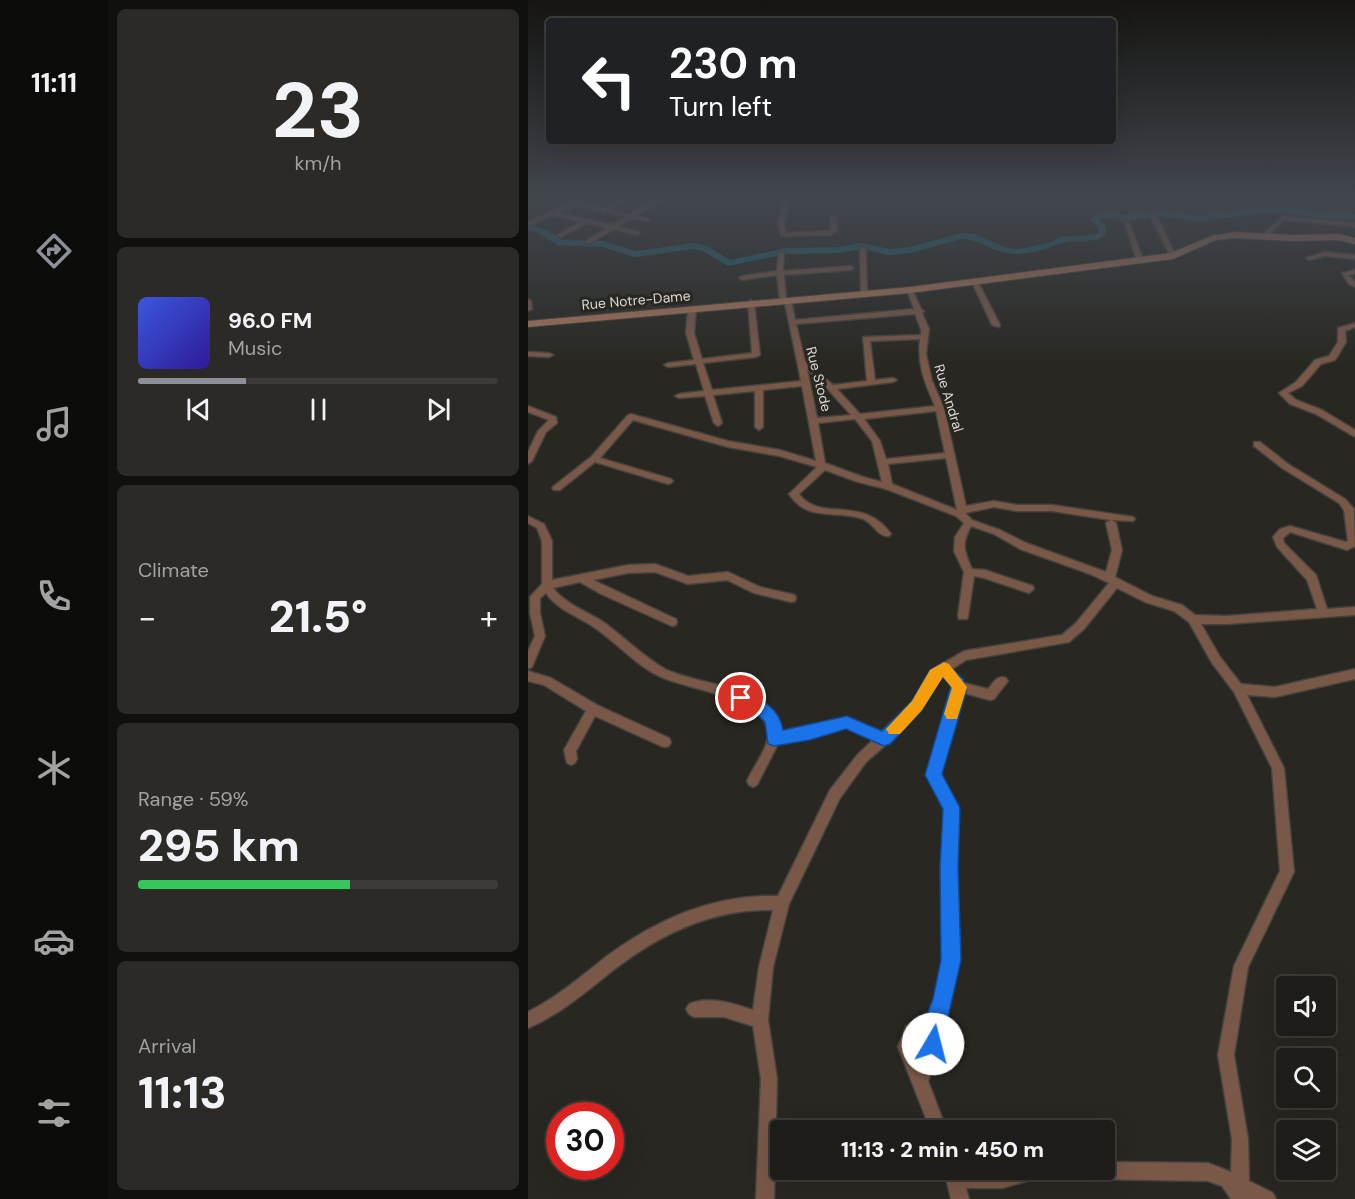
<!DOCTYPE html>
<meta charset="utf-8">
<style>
:root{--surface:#1e1d19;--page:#2b2a26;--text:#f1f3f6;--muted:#a1a2a2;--line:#3c3b38;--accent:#8c9099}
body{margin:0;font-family:"DM Sans",sans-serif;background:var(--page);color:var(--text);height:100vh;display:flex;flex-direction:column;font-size:22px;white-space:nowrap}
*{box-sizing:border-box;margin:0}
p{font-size:20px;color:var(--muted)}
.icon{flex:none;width:33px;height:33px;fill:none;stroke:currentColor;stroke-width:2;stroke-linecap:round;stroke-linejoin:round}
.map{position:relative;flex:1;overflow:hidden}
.details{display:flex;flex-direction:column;gap:9px;padding:9px;background:#10100e;width:420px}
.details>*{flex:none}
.hud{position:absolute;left:18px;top:18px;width:570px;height:126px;border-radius:6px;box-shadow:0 6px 24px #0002,0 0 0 2px var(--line);background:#202124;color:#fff;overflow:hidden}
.tools{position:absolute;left:748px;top:976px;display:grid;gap:12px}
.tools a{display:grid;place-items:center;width:60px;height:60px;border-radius:6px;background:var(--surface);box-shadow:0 6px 24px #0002,0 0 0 2px var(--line);font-size:30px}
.speed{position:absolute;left:18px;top:1102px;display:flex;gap:12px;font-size:30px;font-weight:700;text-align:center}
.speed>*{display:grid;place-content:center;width:78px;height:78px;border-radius:50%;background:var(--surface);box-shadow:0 6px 24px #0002,0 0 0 2px var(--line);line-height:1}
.speed .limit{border:9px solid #d22;background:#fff;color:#111}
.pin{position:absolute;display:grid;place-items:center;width:51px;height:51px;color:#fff;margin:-26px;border:3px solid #fff;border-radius:50%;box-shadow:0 2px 6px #0007}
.me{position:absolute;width:66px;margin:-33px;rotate:8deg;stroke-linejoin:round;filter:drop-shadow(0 0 4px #0008)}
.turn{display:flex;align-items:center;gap:21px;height:126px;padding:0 24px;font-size:27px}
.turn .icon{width:78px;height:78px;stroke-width:2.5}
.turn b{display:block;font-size:42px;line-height:51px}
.big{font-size:45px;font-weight:800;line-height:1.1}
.details .card{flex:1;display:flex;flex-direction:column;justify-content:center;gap:9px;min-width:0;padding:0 21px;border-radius:9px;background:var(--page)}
.details .dial{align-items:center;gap:0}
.dial b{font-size:78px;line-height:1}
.song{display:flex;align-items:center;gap:18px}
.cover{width:72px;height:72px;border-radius:9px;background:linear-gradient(135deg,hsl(230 70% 55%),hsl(250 70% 35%))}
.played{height:6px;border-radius:3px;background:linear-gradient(90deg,var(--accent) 30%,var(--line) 30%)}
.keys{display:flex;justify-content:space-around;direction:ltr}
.heat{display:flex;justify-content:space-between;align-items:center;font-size:33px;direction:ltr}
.charge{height:9px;border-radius:4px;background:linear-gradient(90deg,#34c759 59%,var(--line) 0)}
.trip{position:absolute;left:242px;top:1120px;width:345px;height:60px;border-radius:6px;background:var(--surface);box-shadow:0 6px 24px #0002,0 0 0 2px var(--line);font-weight:800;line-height:60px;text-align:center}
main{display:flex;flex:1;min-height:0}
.menu{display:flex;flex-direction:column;width:108px;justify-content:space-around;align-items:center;background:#0c0c0a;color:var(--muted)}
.menu .icon{width:42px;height:42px}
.menu .current{color:var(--accent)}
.menu b{font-size:27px;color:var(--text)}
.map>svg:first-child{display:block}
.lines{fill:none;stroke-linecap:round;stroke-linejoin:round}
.river{fill:#1e606d;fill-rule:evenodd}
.street-casing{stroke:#44433e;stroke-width:3}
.secondary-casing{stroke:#44433e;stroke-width:2}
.street{fill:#795848;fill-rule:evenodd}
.secondary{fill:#a87459;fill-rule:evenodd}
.route{fill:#1a73e8;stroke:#114b97;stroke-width:1.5}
.slow{fill:#f59e0b}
.labels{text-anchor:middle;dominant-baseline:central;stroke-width:6;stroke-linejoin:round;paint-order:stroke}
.far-street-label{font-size:14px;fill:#d9d8d4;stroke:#282721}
</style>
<main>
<nav class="menu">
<b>11:11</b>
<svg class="icon current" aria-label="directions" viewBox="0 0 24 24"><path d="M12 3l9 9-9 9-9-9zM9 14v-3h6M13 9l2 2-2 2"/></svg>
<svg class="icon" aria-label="music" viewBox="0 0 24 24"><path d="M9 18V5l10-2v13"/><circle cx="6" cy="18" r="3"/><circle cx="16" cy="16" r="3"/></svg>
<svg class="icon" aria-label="phone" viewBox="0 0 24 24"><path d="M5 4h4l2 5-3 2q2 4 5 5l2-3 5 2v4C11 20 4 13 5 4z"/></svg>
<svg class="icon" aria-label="climate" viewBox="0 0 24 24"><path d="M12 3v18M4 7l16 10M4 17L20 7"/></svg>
<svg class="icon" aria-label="car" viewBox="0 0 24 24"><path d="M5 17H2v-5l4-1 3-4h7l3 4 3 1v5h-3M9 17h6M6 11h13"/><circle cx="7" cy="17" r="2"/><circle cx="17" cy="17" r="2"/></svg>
<svg class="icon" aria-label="filters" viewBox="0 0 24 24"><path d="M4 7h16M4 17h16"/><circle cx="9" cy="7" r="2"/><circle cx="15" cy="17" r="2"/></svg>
</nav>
<section class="details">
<div class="card dial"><b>23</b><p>km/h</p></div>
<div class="card">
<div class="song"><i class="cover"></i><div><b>96.0 FM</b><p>Music</p></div></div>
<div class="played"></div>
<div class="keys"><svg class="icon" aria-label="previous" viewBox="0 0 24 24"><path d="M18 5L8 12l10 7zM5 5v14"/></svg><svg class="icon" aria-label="pause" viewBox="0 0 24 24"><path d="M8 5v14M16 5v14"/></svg><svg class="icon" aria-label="next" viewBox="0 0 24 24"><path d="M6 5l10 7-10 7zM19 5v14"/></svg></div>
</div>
<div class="card"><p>Climate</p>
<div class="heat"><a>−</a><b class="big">21.5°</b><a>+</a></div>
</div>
<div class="card"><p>Range · 59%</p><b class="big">295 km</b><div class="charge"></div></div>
<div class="card"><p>Arrival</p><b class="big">11:13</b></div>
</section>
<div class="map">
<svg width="827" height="1199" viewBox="0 0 827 1199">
<rect width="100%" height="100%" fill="#282721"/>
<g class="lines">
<path class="river" d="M759 207 805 214H827V220H805L759 213 725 214 671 222 630 216 598 221 573 218 571 219 578 227V234C565 246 548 237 533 243 516 250 497 256 478 253 462 250 450 239 433 239L382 253 362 255 333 249 310 253 258 254 200 266 175 251 166 249 107 257 74 247 29 245 11 233 0 230V224L17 229 34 240 75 241 108 251 166 243 181 247 202 260 258 248 310 247 333 243 362 249 382 247 433 233 446 234 479 248 491 249 521 243 532 237 565 235 570 233V228L562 219 571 212 598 215 630 210 671 216 725 208Z"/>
<g class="street-casing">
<g id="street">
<path d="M48 201H57L54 203 77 208 88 201H95L83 210 102 214 124 201H132L108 216 121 219V221L104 218 90 227 111 232 112 233 109 235 86 229 60 244 58 243V241L79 228 59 223 33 237 30 235 31 234 53 222 26 215 0 226V222ZM49 205 74 211 76 214 79 212 98 217 84 225 31 213Z"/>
<path d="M256 201H262L256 223 258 233 301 231 303 230 302 217 305 215 308 217 309 230 303 235 253 236 250 223Z"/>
<path d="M624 216 629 217 648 256 647 257 642 256 623 217Z"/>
<path d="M755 216 827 223V227L756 220 739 237H735V235Z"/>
<path d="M596 221 601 222 615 260 614 261 609 260Z"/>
<path d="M335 247 338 249 339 294 336 296 333 294 332 249Z"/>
<path d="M251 252 256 253 255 271 323 266 326 268 323 270 256 275 258 298 263 300 267 320 386 309 379 290 384 289 393 309 396 311 394 313 401 329 398 354 404 381 416 408 438 506 466 501 489 505H524L605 517 607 519 605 521 584 520 588 523 594 550 587 577 624 596 654 605 667 615 699 616 789 609 779 580 749 547 745 537 752 529 762 526 818 542 820 541 816 510 811 503 754 468 726 446V442H732L760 464 817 499 826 509 827 546 819 550 762 532 755 538 756 543 788 575 799 609 827 607V615L699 624H673L692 657 713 684 747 687 827 669V679L747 697 719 695 756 768 766 872 720 967 706 1055 720 1139 721 1181 745 1193 748 1199H703L694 1186 680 1181 566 1179 560 1176 557 1170H576V1162L680 1163 703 1172 704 1139 690 1055 706 966 752 871 744 768 706 692 684 663 661 622 646 611 617 602 589 588 556 629 541 642 438 660 424 669 436 683 460 689C465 683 469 675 478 678L480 681 466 699 462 700 436 693 411 774 429 808 428 868 430 960 423 999 416 1017 410 1057 400 1081 419 1131H403L370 1047 378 1026 402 1012 407 999 416 960 414 868 416 809 399 775 426 688 415 675 411 677 393 710 360 743 338 762 312 798 261 904 245 967 240 1020 249 1079 246 1199H228L233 1079 225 1026 196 1017H166L161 1014 158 1009 161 1004C181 995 206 1004 225 1010L231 967 245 910C186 908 134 933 88 968 60 990 33 1014 0 1028V1012C29 997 54 976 79 956 129 919 187 894 250 896L302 790 330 754 345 740 318 727 282 738 250 744 229 785 225 787 221 785 219 781C226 764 248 741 237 722 223 696 159 689 133 677 109 666 91 645 70 630 53 617 30 611 18 593L12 598V613L17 636 4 667 0 669V651L7 636 2 613V597L14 584V541L9 528 0 523V516L16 524 24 541V580L100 565 127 564 160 576 200 572 232 587 267 595 268 598 267 601 263 602 226 593 199 580 160 584 127 572 100 573 65 580 148 619 149 622 148 625 144 626 73 594 52 582 25 588C38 605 61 612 78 624 98 639 116 657 137 669 167 684 234 686 249 719 251 723 251 728 252 733L282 728 319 717 353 732 385 702 403 671 412 665 436 651 534 635 548 623 581 583 562 574 492 549 466 534 443 526C433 544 436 551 444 569L457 570 505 586 506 589 501 593 456 578 446 576 440 616 439 619H431L430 616 436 572 426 551 427 537 436 523 428 516 358 489 330 482 297 470 271 494C292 523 335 494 363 534L361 536C351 538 345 523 335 519 308 509 280 523 261 494L289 467 251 456 200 447 105 420 72 458 143 479 145 481 143 483 140 484 67 462 32 490H26L24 488 26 486 63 457 100 415 103 414 200 441 252 450 288 461 274 386 235 390V427L231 430 227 427V391L185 395 194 423 190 426 186 423 177 396 151 398 147 396 151 394 176 391 168 364 140 367 136 365 140 363 166 360 158 333 160 309 164 307 168 309 166 333 174 359 224 353 220 302 223 300 226 302 232 355 228 357 175 363 184 390 273 381 257 303 252 301 249 275 214 280 211 278 214 276 249 271ZM387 314 393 329V335L335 337 339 381 305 385 277 361 268 324ZM392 339C389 365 397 383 407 406L332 414 309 389 365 382 369 380 365 378 347 380 342 341ZM279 369 296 385 323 415 289 418ZM408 411 417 453 358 459 352 441 336 419ZM327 419 344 441 354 482 335 477 297 463 290 423ZM418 458 429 510 364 484 360 464ZM466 507 489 511H524L583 520 578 523 584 550 578 572 498 543 472 530 444 520 437 513ZM398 1032 392 1062 386 1047 390 1037Z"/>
<path d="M797 252 827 255V259L797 256 781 260 778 258Z"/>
<path d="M827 270V274L821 275 827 282V287L821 284 814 273Z"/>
<path d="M445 281 450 282 472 325 471 327 464 325 444 282Z"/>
<path d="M0 299 3 301 4 309 0 311Z"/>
<path d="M827 323V327L817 331 818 342 807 360 793 364 774 386 760 393 768 400 794 410 827 430V437L788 414 762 404 751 393 768 382 787 360 801 356 810 342V328Z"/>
<path d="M0 352 21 353 25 355 21 357 0 356Z"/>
<path d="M0 406 28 417 29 423 18 432 4 461 0 464V452L10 431 21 420 0 412Z"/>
<path d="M0 671 23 678 69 705 141 738 143 742 141 746 137 747 133 746 67 716 48 751 49 759 47 763 43 765 39 763 36 750 58 711 16 685 0 681Z"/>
<path d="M416 1170H518L515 1176 475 1188H438L441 1199H423Z"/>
</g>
</g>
<g class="secondary-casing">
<path id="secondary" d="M707 232 764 235 810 234 827 238V244L810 240 764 241 707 238 688 240 645 259 382 293 0 327V321L382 287 643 253 683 236Z"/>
</g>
<use href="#street" class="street"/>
<use href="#secondary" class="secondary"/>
</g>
<linearGradient id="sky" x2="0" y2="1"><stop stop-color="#161512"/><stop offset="0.54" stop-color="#42474e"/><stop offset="1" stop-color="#42474e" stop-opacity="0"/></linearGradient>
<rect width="827" height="369" fill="url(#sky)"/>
<path class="route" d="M416 662 435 679 438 692 414 774 432 808 430 868 433 960 412 1052 405 1055 397 1052 394 1044 398 1017 405 999 413 960 412 868 415 809 397 775 423 686 415 677 412 679 394 710 362 744 356 746 318 729 282 740 246 746 240 744 237 722 225 710 207 703 205 698 213 692C233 699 251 707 255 730L319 716 354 731 384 701 402 670Z"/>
<path class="slow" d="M416 662 421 664 439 687 429 719H419L416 714 424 688 415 677 394 710 372 734H361L358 729 384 701 402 670Z"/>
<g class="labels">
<g class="far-street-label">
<text transform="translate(108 300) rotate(-5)">Rue Notre-Dame</text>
<text transform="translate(291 379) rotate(76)">Rue Stode</text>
<text transform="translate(421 398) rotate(73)">Rue Andral</text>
</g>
</g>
</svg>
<div class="tools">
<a><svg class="icon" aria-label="sound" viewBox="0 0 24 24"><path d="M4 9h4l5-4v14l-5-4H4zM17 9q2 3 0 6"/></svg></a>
<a><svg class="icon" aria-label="search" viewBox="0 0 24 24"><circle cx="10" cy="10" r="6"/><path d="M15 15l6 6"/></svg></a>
<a><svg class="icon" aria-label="layers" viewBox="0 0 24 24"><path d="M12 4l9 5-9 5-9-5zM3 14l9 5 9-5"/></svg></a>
</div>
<div class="speed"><div class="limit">30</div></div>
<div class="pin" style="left:213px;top:698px;background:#d93025"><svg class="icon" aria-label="arrive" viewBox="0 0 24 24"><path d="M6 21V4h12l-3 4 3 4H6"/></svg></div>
<svg class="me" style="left:405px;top:1044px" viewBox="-20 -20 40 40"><circle r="19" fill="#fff"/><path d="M0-13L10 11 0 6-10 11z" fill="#1a73e8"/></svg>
<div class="trip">11:13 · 2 min · 450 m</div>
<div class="hud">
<div class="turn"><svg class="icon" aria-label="left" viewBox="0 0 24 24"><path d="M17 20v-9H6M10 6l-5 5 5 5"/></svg><div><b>230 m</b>Turn left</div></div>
</div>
</div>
</main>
